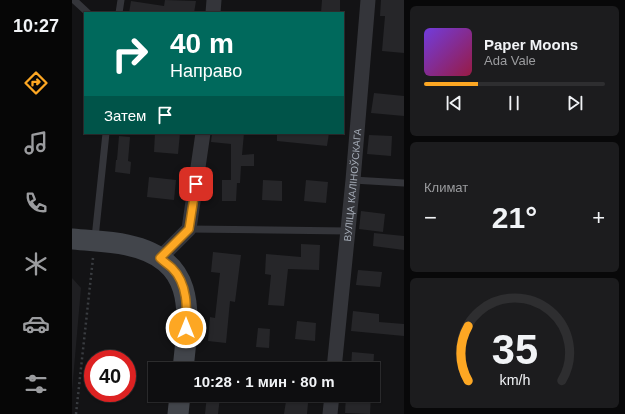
<!DOCTYPE html>
<html lang="ru">
<meta charset="utf-8">
<style>
:root{--surface:#0e0e10;--page:#1c1c1e;--text:#f1f3f6;--muted:#9b9c9f;--line:#2e2e30;--accent:#fda723}
body{margin:0;font-family:Helvetica,sans-serif;background:var(--page);color:var(--text);height:100vh;display:flex;flex-direction:column;font-size:15px;white-space:nowrap}
*{box-sizing:border-box;margin:0}
p{font-size:13px;color:var(--muted)}
.icon{flex:none;width:22px;height:22px;fill:none;stroke:currentColor;stroke-width:2;stroke-linecap:round;stroke-linejoin:round}
.map{position:relative;flex:1;overflow:hidden}
.sheet{display:flex;flex-direction:column;gap:6px;padding:6px;background:#080809;width:221px}
.sheet>*{flex:none}
.banner{position:absolute;left:12px;top:12px;width:260px;height:122px;border-radius:0px;box-shadow:0 1px 3px #0004,0 0 0 1px var(--line);background:#00695c;color:#fff;overflow:hidden}
.speed{position:absolute;left:12px;top:350px;display:flex;gap:8px;font-size:20px;font-weight:700;text-align:center}
.speed>*{display:grid;place-content:center;width:52px;height:52px;border-radius:50%;background:var(--surface);box-shadow:0 1px 3px #0004,0 0 0 1px var(--line);line-height:1}
.speed .limit{border:6px solid #d22;background:#fff;color:#111}
.pin{position:absolute;display:grid;place-items:center;width:34px;height:34px;color:#fff;margin:-17px;border-radius:8px;box-shadow:0 2px 6px #0006}
.me{position:absolute;width:44px;margin:-22px;rotate:0deg;stroke-linejoin:round;filter:drop-shadow(0 0 3px #0008)}
.turn{display:flex;align-items:center;gap:14px;height:84px;padding:0 20px;font-size:18px}
.turn .icon{width:52px;height:52px;stroke-width:2.5}
.turn b{display:block;font-size:28px;line-height:34px}
.then{display:flex;align-items:center;height:38px;padding:0 20px;background:#0003;gap:8px;font-size:15px}
.big{font-size:30px;font-weight:600;line-height:1.1}
.sheet .tile{flex:1;display:flex;flex-direction:column;justify-content:center;gap:6px;min-width:0;padding:0 14px;border-radius:6px;background:var(--page)}
.sheet .dial{align-items:center;gap:0}
.dial svg{height:104px;overflow:visible;fill:none;stroke:var(--line);stroke-width:7;stroke-linecap:round;text-anchor:middle}
.dial text{fill:var(--text);stroke:none}
.song{display:flex;align-items:center;gap:12px}
.cover{width:48px;height:48px;border-radius:6px;background:linear-gradient(135deg,hsl(260 70% 55%),hsl(340 70% 35%))}
.played{height:4px;border-radius:2px;background:linear-gradient(90deg,var(--accent) 30%,var(--line) 30%)}
.keys{display:flex;justify-content:space-around;direction:ltr}
.heat{display:flex;justify-content:space-between;align-items:center;font-size:22px;direction:ltr}
.trip{position:absolute;left:76px;top:362px;width:232px;height:40px;border-radius:0px;background:var(--surface);box-shadow:0 1px 3px #0004,0 0 0 1px var(--line);font-weight:600;line-height:40px;text-align:center}
main{display:flex;flex:1;min-height:0}
.tabs{display:flex;flex-direction:column;width:72px;justify-content:space-around;align-items:center;background:#060606;color:var(--muted)}
.tabs .icon{width:28px;height:28px}
.tabs .current{color:var(--accent)}
.tabs b{font-size:18px;color:var(--text)}
.map>svg:first-child{display:block}
.built{fill:#1f1f22}
.building{fill:#262629}
.lines{fill:none;stroke-linecap:round;stroke-linejoin:round}
.path{stroke:#3a3d41;stroke-width:2.5;stroke-dasharray:2 3;stroke-linecap:butt}
.lane{stroke:#34353a;stroke-width:7}
.street{stroke:#34353a;stroke-width:15}
.secondary{stroke:#42454b;stroke-width:21}
.route-casing{stroke:#a46d17;stroke-width:10}
.route{stroke:#fda723;stroke-width:7}
.labels{text-anchor:middle;dominant-baseline:central;stroke-width:4;stroke-linejoin:round;paint-order:stroke}
.street-label{font-size:10px;fill:#a4abb6;stroke:#0e0e10}
</style>
<main>
<nav class="tabs">
<b>10:27</b>
<svg class="icon current" aria-label="directions" viewBox="0 0 24 24"><path d="M12 3l9 9-9 9-9-9zM9 14v-3h6M13 9l2 2-2 2"/></svg>
<svg class="icon" aria-label="music" viewBox="0 0 24 24"><path d="M9 18V5l10-2v13"/><circle cx="6" cy="18" r="3"/><circle cx="16" cy="16" r="3"/></svg>
<svg class="icon" aria-label="phone" viewBox="0 0 24 24"><path d="M5 4h4l2 5-3 2q2 4 5 5l2-3 5 2v4C11 20 4 13 5 4z"/></svg>
<svg class="icon" aria-label="climate" viewBox="0 0 24 24"><path d="M12 3v18M4 7l16 10M4 17L20 7"/></svg>
<svg class="icon" aria-label="car" viewBox="0 0 24 24"><path d="M5 17H2v-5l4-1 3-4h7l3 4 3 1v5h-3M9 17h6M6 11h13"/><circle cx="7" cy="17" r="2"/><circle cx="17" cy="17" r="2"/></svg>
<svg class="icon" aria-label="filters" viewBox="0 0 24 24"><path d="M4 7h16M4 17h16"/><circle cx="9" cy="7" r="2"/><circle cx="15" cy="17" r="2"/></svg>
</nav>
<div class="map">
<svg width="332" height="414" viewBox="0 0 332 414">
<rect width="100%" height="100%" fill="#131315"/>
<path class="built" d="M0 278 9 288 0 391Z"/>
<g class="building">
<path d="M93 0 124 1 122 13H57L59 1 92 6Z"/>
<path d="M250 0H268V13H249Z"/>
<path d="M309 0H332V53L310 51 313 16H308Z"/>
<path d="M302 93 332 96V116L299 113Z"/>
<path d="M83 133H108L106 154 82 152Z"/>
<path d="M140 133H172L170 155 182 154V166H169L168 183H165L164 201H150V180H159V144L139 142Z"/>
<path d="M205 133H257L255 146 205 141Z"/>
<path d="M297 135 320 136 319 156 295 154Z"/>
<path d="M47 136 58 137 56 161 59 162 58 174 43 172 44 160H45Z"/>
<path d="M77 177 104 180 102 200 75 197Z"/>
<path d="M191 180 210 181V201L190 200Z"/>
<path d="M234 180 256 182 254 203 232 201Z"/>
<path d="M289 211 313 214 311 232 287 229Z"/>
<path d="M302 233 332 236V250L301 246Z"/>
<path d="M229 244 248 245 247 270 216 269 212 306 196 305 199 275 193 274 194 254 229 257Z"/>
<path d="M141 252 169 255 163 302 158 301 154 343 136 341 138 317 143 318 148 273 139 272Z"/>
<path d="M286 270 310 272 308 287 284 285Z"/>
<path d="M281 311 307 314V322L332 324V336L279 331Z"/>
<path d="M225 321 244 323 243 341 223 339Z"/>
<path d="M186 328 198 329 197 348 184 347Z"/>
<path d="M280 352 302 354 301 369H279Z"/>
<path d="M135 395 148 397 146 414H133Z"/>
<path d="M274 395H299L298 414 273 413Z"/>
<path d="M214 401 236 403 235 414H212Z"/>
</g>
<g class="lines">
<path class="path" d="M4 414 21 258"/>
<g class="lane">
<path d="M2 0 16 13"/>
<path d="M47 13 49 0"/>
<path d="M281 180 332 183"/>
<path d="M117 229 275 231"/>
<path d="M23 238 34 133"/>
</g>
<g class="street">
<path d="M141 13 142 0"/>
<path d="M88 258 117 229 131 133"/>
<path id="s1" d="M262 369 281 180 296 0"/>
<path d="M258 414 260 395"/>
</g>
<g class="secondary">
<path d="M0 239C18 241 37 241 55 245 126 260 117 313 111 369"/>
<path d="M106 414 108 395"/>
</g>
</g>
<g class="lines">
<g class="route-casing">
<path id="route" d="M114 328C115 308 116 284 100 268 97 265 92 262 88 258L117 229 124 184"/>
</g>
<use href="#route" class="route"/>
</g>
<g class="labels">
<g class="street-label">
<text stroke="none"><textPath href="#s1" startOffset="185">ВУЛІЦА КАЛІНОЎСКАГА</textPath></text>
</g>
</g>
</svg>
<div class="speed"><div class="limit">40</div></div>
<div class="pin" style="left:124px;top:184px;background:#d93025"><svg class="icon" aria-label="arrive" viewBox="0 0 24 24"><path d="M6 21V4h12l-3 4 3 4H6"/></svg></div>
<svg class="me" style="left:114px;top:328px" viewBox="-20 -20 40 40"><circle r="17" fill="#fda723" stroke="#fff" stroke-width="3"/><path d="M0-11L8 9 0 5-8 9z" fill="#fff"/></svg>
<div class="trip">10:28 · 1 мин · 80 m</div>
<div class="banner">
<div class="turn"><svg class="icon" aria-label="right" viewBox="0 0 24 24"><path d="M7 20v-9h11M14 6l5 5-5 5"/></svg><div><b>40 m</b>Направо</div></div>
<div class="then">Затем<svg class="icon" aria-label="arrive" viewBox="0 0 24 24"><path d="M6 21V4h12l-3 4 3 4H6"/></svg></div>
</div>
</div>
<section class="sheet">
<div class="tile">
<div class="song"><i class="cover"></i><div><b>Paper Moons</b><p>Ada Vale</p></div></div>
<div class="played"></div>
<div class="keys"><svg class="icon" aria-label="previous" viewBox="0 0 24 24"><path d="M18 5L8 12l10 7zM5 5v14"/></svg><svg class="icon" aria-label="pause" viewBox="0 0 24 24"><path d="M8 5v14M16 5v14"/></svg><svg class="icon" aria-label="next" viewBox="0 0 24 24"><path d="M6 5l10 7-10 7zM19 5v14"/></svg></div>
</div>
<div class="tile"><p>Климат</p>
<div class="heat"><a>−</a><b class="big">21°</b><a>+</a></div>
</div>
<div class="tile dial"><svg viewBox="0 0 100 80">
<path d="M14 69A42 42 0 1 1 86 69"/>
<path d="M14 69A42 42 0 0 1 14 27" stroke="#fda723"/>
<text x="50" y="56" font-size="32" font-weight="700">35</text>
<text x="50" y="72" font-size="11">km/h</text>
</svg></div>
</section>
</main>
